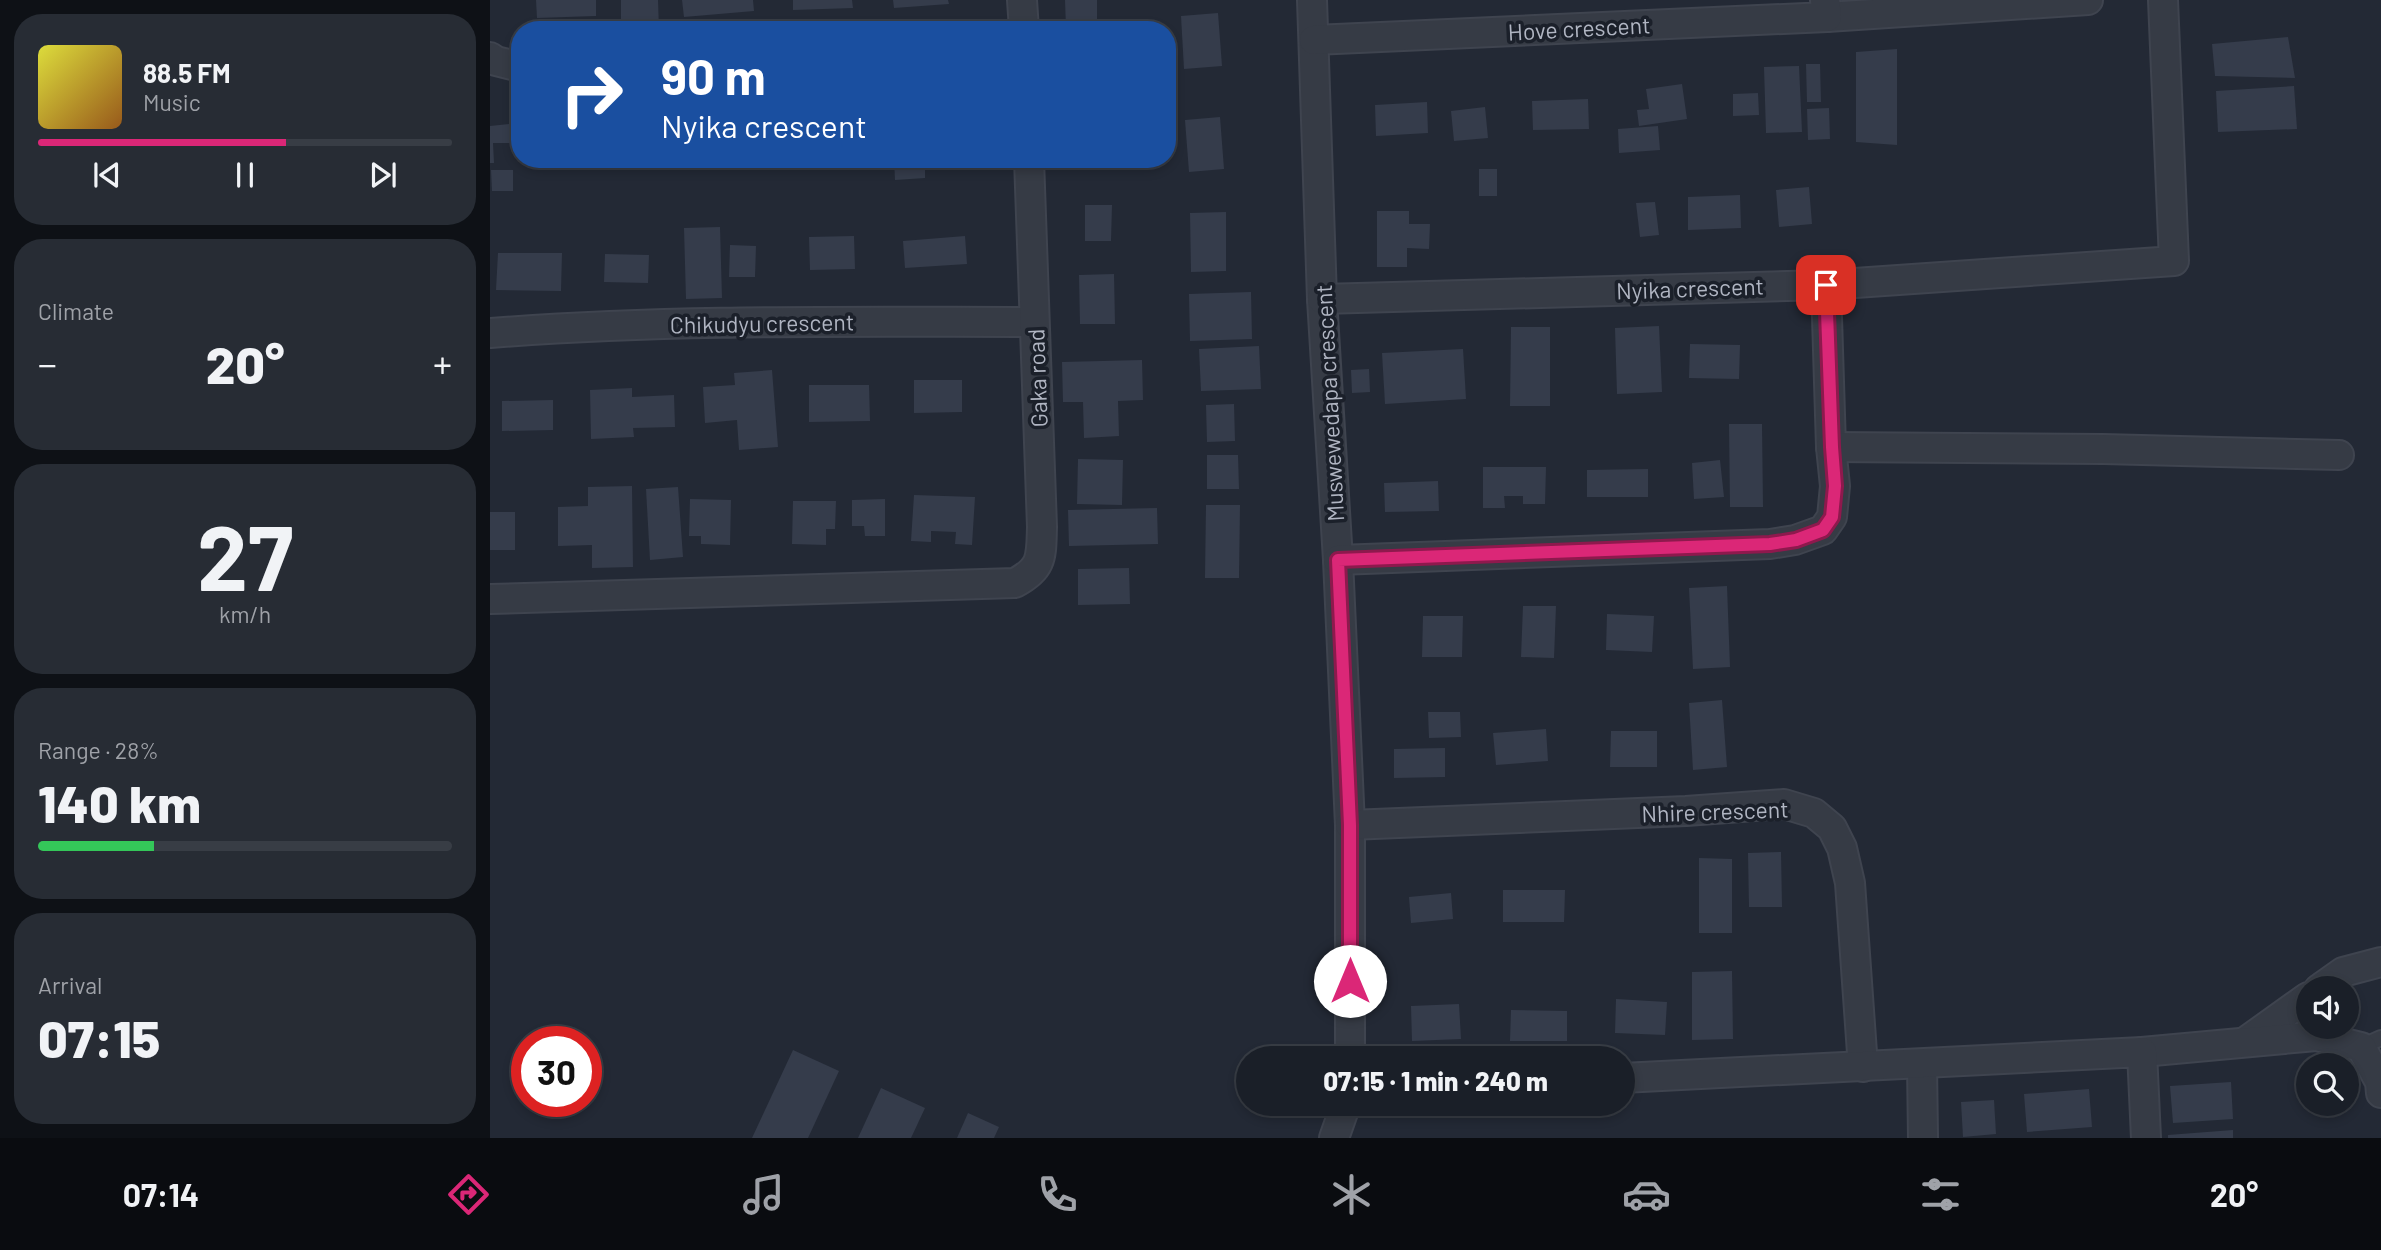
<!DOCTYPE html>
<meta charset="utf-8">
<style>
:root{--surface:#1a1f28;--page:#272c34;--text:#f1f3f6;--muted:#9fa2a8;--line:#383d45;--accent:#db2777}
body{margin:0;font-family:Barlow,sans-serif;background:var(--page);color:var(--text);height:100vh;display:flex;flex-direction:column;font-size:26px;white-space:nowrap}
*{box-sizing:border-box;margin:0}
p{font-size:23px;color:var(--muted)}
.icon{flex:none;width:38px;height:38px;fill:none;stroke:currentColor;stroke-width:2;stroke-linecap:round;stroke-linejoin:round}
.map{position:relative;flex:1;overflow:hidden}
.sheet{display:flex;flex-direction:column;gap:14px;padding:14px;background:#0e1116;width:490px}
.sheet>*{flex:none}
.guide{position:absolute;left:21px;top:21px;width:665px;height:147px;border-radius:28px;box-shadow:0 4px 10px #0003,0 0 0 2px var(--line);background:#1a4fa0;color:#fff;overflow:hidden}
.fabs{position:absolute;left:1806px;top:976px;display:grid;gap:14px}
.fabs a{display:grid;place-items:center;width:63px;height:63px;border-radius:50%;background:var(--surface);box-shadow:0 4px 10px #0003,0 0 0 2px var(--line);font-size:35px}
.speed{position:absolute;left:21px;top:1026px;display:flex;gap:14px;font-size:35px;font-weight:700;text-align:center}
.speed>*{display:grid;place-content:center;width:91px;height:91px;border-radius:50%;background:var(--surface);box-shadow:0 4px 10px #0003,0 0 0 2px var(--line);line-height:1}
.speed .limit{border:10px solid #d22;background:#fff;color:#111}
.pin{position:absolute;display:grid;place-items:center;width:60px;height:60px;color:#fff;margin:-30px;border-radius:14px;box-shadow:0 4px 10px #0006}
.me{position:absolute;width:77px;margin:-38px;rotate:0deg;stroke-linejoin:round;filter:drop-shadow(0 0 5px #0008)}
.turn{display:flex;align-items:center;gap:24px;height:147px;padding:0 35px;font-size:32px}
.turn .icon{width:91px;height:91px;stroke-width:2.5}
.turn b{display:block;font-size:49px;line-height:60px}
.big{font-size:52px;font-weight:800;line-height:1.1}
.sheet .card{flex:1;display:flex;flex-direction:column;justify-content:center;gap:10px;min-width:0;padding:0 24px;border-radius:28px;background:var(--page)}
.sheet .dial{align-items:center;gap:0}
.dial b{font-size:91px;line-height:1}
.song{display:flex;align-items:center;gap:21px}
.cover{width:84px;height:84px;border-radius:10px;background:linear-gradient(135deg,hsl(60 70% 55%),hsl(30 70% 35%))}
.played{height:7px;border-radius:4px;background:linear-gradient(90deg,var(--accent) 60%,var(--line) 60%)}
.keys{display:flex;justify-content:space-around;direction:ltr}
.heat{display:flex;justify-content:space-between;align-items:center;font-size:38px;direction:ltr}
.charge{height:10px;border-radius:5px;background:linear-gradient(90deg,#34c759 28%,var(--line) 0)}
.trip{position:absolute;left:746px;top:1046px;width:399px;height:70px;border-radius:35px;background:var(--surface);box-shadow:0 4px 10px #0003,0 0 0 2px var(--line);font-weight:800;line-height:70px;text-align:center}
.menu{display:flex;height:112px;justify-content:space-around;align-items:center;background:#0a0c10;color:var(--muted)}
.menu .icon{width:49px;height:49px}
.menu .selected{color:var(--accent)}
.menu b{font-size:32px;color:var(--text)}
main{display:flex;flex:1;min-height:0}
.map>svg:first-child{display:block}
.building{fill:#353c4b}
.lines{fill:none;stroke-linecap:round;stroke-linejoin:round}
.service-casing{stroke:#3f444f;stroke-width:18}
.minor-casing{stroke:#3f444f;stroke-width:32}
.service{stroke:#363b45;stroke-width:14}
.minor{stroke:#363b45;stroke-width:28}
.route-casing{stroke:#8e194d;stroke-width:18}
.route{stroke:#db2777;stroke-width:12}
.labels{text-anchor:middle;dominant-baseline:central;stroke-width:7;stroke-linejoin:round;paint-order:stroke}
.street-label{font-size:23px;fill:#b0b5c2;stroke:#1b202a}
</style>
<main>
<section class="sheet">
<div class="card">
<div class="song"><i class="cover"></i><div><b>88.5 FM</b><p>Music</p></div></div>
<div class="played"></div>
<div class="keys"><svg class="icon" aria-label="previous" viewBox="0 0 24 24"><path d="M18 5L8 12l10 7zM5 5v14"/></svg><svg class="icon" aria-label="pause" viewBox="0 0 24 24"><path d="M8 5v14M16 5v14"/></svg><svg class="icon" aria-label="next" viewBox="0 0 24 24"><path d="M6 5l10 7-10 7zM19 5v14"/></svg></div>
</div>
<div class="card"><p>Climate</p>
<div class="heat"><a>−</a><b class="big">20°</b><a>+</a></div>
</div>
<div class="card dial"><b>27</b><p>km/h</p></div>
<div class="card"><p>Range · 28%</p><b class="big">140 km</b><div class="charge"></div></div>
<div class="card"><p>Arrival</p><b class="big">07:15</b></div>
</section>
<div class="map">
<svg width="1891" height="1138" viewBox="0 0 1891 1138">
<rect width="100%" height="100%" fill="#232935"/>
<g class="building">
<path d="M46 0H106V16L47 18Z"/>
<path d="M131 0H168L169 30H131Z"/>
<path d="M192 0H263L264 11 194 17Z"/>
<path d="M303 0H362L363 8 303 10Z"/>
<path d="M403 0H458L459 4 404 8Z"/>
<path d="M575 0H607V27L576 28Z"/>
<path d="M728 13 732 66 694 69 691 16Z"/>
<path d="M1798 37 1805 78 1725 76 1722 44Z"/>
<path d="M1407 49V145L1366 142V52Z"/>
<path d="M1316 64H1330L1331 102H1317Z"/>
<path d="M1309 66 1312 132 1276 133 1274 67Z"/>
<path d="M1192 84 1197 119 1149 126 1147 110 1159 109 1156 89Z"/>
<path d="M1804 86 1807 129 1728 132 1726 91Z"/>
<path d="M1268 93 1269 115 1243 116V94Z"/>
<path d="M1098 99 1099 129 1043 130 1042 101Z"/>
<path d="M937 102 938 133 886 136 885 105Z"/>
<path d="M995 107 998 138 964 141 961 111Z"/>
<path d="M1339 108 1340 139 1318 140 1317 109Z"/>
<path d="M730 117 734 169 699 172 695 120Z"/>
<path d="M19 124 20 143H3L4 163H0V126Z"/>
<path d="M1168 126 1170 150 1129 153 1128 129Z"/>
<path d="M55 159H108V167L55 166Z"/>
<path d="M404 159H435V178L405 180Z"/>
<rect x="989" y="169" width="18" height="27"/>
<path d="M1 170H23V191H2Z"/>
<path d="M1319 187 1322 224 1289 227 1286 190Z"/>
<path d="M1250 195 1251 228 1198 230V197Z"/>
<path d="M1165 202 1169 235 1150 237 1146 203Z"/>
<path d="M595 205H622L621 241H595Z"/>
<path d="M887 211H919V224H940L939 249 917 248V267H887Z"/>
<path d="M736 212V271L701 272 700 213Z"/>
<path d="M230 227 232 298 196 299 194 228Z"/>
<path d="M364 236 365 269 320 270 319 237Z"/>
<path d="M475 236 477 264 415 268 413 241Z"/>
<path d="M240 245 266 246 265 277H239Z"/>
<path d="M8 253H72L71 291 6 290Z"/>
<path d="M115 254 159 255 158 283 114 282Z"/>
<path d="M624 274 625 324H590L589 275Z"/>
<path d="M761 292 762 339 700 341 699 294Z"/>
<path d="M1169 326 1172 392 1127 394 1125 328Z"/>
<path d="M1021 327H1060V406H1020Z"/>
<path d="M1200 344 1250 345 1249 379 1199 378Z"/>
<path d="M769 346 771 389 711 391 709 349Z"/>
<path d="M973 349 976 399 895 404 892 353Z"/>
<path d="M652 360 653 400 628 401 629 436 594 438 593 402H573L572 362Z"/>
<path d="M879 369 880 392 862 393 861 370Z"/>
<path d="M282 370 288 447 249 450 247 420 215 423 213 387 245 385 244 373Z"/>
<path d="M424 380H472V412L424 413Z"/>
<path d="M319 385H379L380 421 319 422Z"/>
<path d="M142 388V397L184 395 185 427 143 428 144 437 101 439 100 390Z"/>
<path d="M63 400V430L12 431V401Z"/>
<path d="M744 404 745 441 717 442 716 405Z"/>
<path d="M1239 424H1272L1273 507H1240Z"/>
<path d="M717 455H748L749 489H717Z"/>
<path d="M588 459 633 460 632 505 587 504Z"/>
<path d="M1230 460 1234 497 1204 499 1202 463Z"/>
<path d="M993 467H1056L1055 504H1033V496H1014L1015 508H993Z"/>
<path d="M1158 469V497H1097V470Z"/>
<path d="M948 481 949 511 895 512 894 483Z"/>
<path d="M142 486 143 567 102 568V545L68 546V507L98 506V487Z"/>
<path d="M188 487 193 557 160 560 156 489Z"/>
<path d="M424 495 485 497 482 545 465 544 466 532 441 531V542L421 541Z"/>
<path d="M200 499 241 500 240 545 211 544V536H199Z"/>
<path d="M395 499V536H375L374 526H362V500Z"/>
<path d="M303 501H346L345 529H336V545L302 544Z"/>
<path d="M716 505H750L749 578H715Z"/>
<path d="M667 508 668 544 579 546 578 510Z"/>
<rect x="0" y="512" width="25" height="38"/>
<path d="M639 568 640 604 588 605V569Z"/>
<path d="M1237 586 1240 667 1203 669 1199 588Z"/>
<path d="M1033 606H1066L1064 658 1031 657Z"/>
<path d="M1117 614 1164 616 1162 652 1116 650Z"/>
<path d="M933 616H973L972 657H932Z"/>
<path d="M1232 700 1237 767 1203 770 1199 703Z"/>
<path d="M938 712H970L971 737 939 738Z"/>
<path d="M1056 729 1058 761 1006 765 1003 733Z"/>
<path d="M1121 731H1167V767H1120Z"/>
<path d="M955 748V777L904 778V749Z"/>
<path d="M1291 852 1292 907H1259L1258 853Z"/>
<path d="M1209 858 1242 859V933H1209Z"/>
<path d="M1013 890H1075L1074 922H1013Z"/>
<path d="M961 893 963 919 921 923 919 897Z"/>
<path d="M1242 971 1243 1039 1202 1040V972Z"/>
<path d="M1126 999 1177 1002 1175 1035 1125 1033Z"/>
<path d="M969 1004 971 1039 922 1041 921 1006Z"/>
<path d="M1021 1010 1077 1011V1041H1020Z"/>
<path d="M303 1050 349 1071 318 1138H262Z"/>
<path d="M1741 1082 1743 1119 1683 1123 1680 1086Z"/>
<path d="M391 1088 435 1108 421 1138H368Z"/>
<path d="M1599 1089 1602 1127 1537 1132 1534 1094Z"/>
<path d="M1504 1100 1506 1134 1473 1137 1471 1102Z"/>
<path d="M478 1113 509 1127 504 1138H467Z"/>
<path d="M1743 1130V1138H1678V1135Z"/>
</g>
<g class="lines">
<g class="service-casing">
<path id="service" d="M1871 1047 1891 1038"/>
</g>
<g class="minor-casing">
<g id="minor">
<path d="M532 0 534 30"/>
<path d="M822 0 832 299 848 560 860 825V1059"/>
<path d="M1337 17 1598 0"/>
<path d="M824 40 1337 17 1335 0"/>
<path d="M0 57 6 61 30 67"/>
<path d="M1336 285 1684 261 1673 0"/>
<path d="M832 299 1336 285 1341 447 1345 486 1342 517 1333 530 1305 540 1280 544 848 560"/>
<path d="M0 333C181 319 363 322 544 322"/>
<path d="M1341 447 1613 449 1849 455"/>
<path d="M0 599 525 583C553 568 551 557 552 527L539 159"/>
<path d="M860 825 1196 811 1294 804 1324 813 1342 828 1352 848 1360 883 1373 1067"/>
<path d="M1829 989 1853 972 1891 962"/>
<path d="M1755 1042 1818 997"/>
<path d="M1652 1052 1826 1036 1871 1047 1890 1082 1891 1093"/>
<path d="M1432 1064 1433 1138"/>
<path d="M1132 1078 1652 1052 1656 1138"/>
<path d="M844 1138 856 1104"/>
</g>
</g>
<use href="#service" class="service"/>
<use href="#minor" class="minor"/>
</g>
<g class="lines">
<g class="route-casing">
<path id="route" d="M860 981V825L848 560 1280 544 1306 540 1333 530 1342 517 1345 486 1342 447 1336 285"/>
</g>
<use href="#route" class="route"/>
</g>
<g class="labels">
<g class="street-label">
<text transform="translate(1089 28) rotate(-3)">Hove crescent</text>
<text transform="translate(1200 288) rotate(-2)">Nyika crescent</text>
<text transform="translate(272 323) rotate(-1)">Chikudyu crescent</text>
<text transform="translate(547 378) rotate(-92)">Gaka road</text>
<text transform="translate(839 403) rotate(-93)">Muswewedapa crescent</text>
<text transform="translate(1225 811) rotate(-2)">Nhire crescent</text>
</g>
</g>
</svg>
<div class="fabs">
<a><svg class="icon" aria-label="sound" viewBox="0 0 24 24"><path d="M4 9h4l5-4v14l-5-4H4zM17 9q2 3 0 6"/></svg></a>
<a><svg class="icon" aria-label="search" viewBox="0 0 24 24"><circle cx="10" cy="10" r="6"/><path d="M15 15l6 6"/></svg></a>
</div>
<div class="speed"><div class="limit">30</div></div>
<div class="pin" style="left:1336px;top:285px;background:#d93025"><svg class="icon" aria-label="arrive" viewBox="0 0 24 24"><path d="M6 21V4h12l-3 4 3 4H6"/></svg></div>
<svg class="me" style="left:860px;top:981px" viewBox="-20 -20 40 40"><circle r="19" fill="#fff"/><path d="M0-13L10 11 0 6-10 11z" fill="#db2777"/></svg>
<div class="trip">07:15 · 1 min · 240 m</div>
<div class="guide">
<div class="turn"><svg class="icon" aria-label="right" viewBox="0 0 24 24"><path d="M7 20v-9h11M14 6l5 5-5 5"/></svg><div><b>90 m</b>Nyika crescent</div></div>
</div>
</div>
</main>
<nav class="menu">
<b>07:14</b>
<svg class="icon selected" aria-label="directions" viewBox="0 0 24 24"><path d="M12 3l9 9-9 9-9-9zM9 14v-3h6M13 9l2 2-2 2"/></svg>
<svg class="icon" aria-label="music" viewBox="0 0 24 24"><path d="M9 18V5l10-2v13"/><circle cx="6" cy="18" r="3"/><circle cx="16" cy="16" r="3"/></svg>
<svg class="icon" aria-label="phone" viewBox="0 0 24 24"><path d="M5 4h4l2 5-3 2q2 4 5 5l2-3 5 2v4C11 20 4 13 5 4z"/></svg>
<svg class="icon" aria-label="climate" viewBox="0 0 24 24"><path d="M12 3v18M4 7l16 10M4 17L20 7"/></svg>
<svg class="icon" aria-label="car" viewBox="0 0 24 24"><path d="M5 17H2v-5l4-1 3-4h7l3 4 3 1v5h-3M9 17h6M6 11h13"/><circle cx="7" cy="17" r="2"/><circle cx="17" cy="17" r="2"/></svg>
<svg class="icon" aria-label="filters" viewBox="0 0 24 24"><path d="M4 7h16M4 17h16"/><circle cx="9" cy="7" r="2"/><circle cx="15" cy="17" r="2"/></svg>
<b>20°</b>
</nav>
